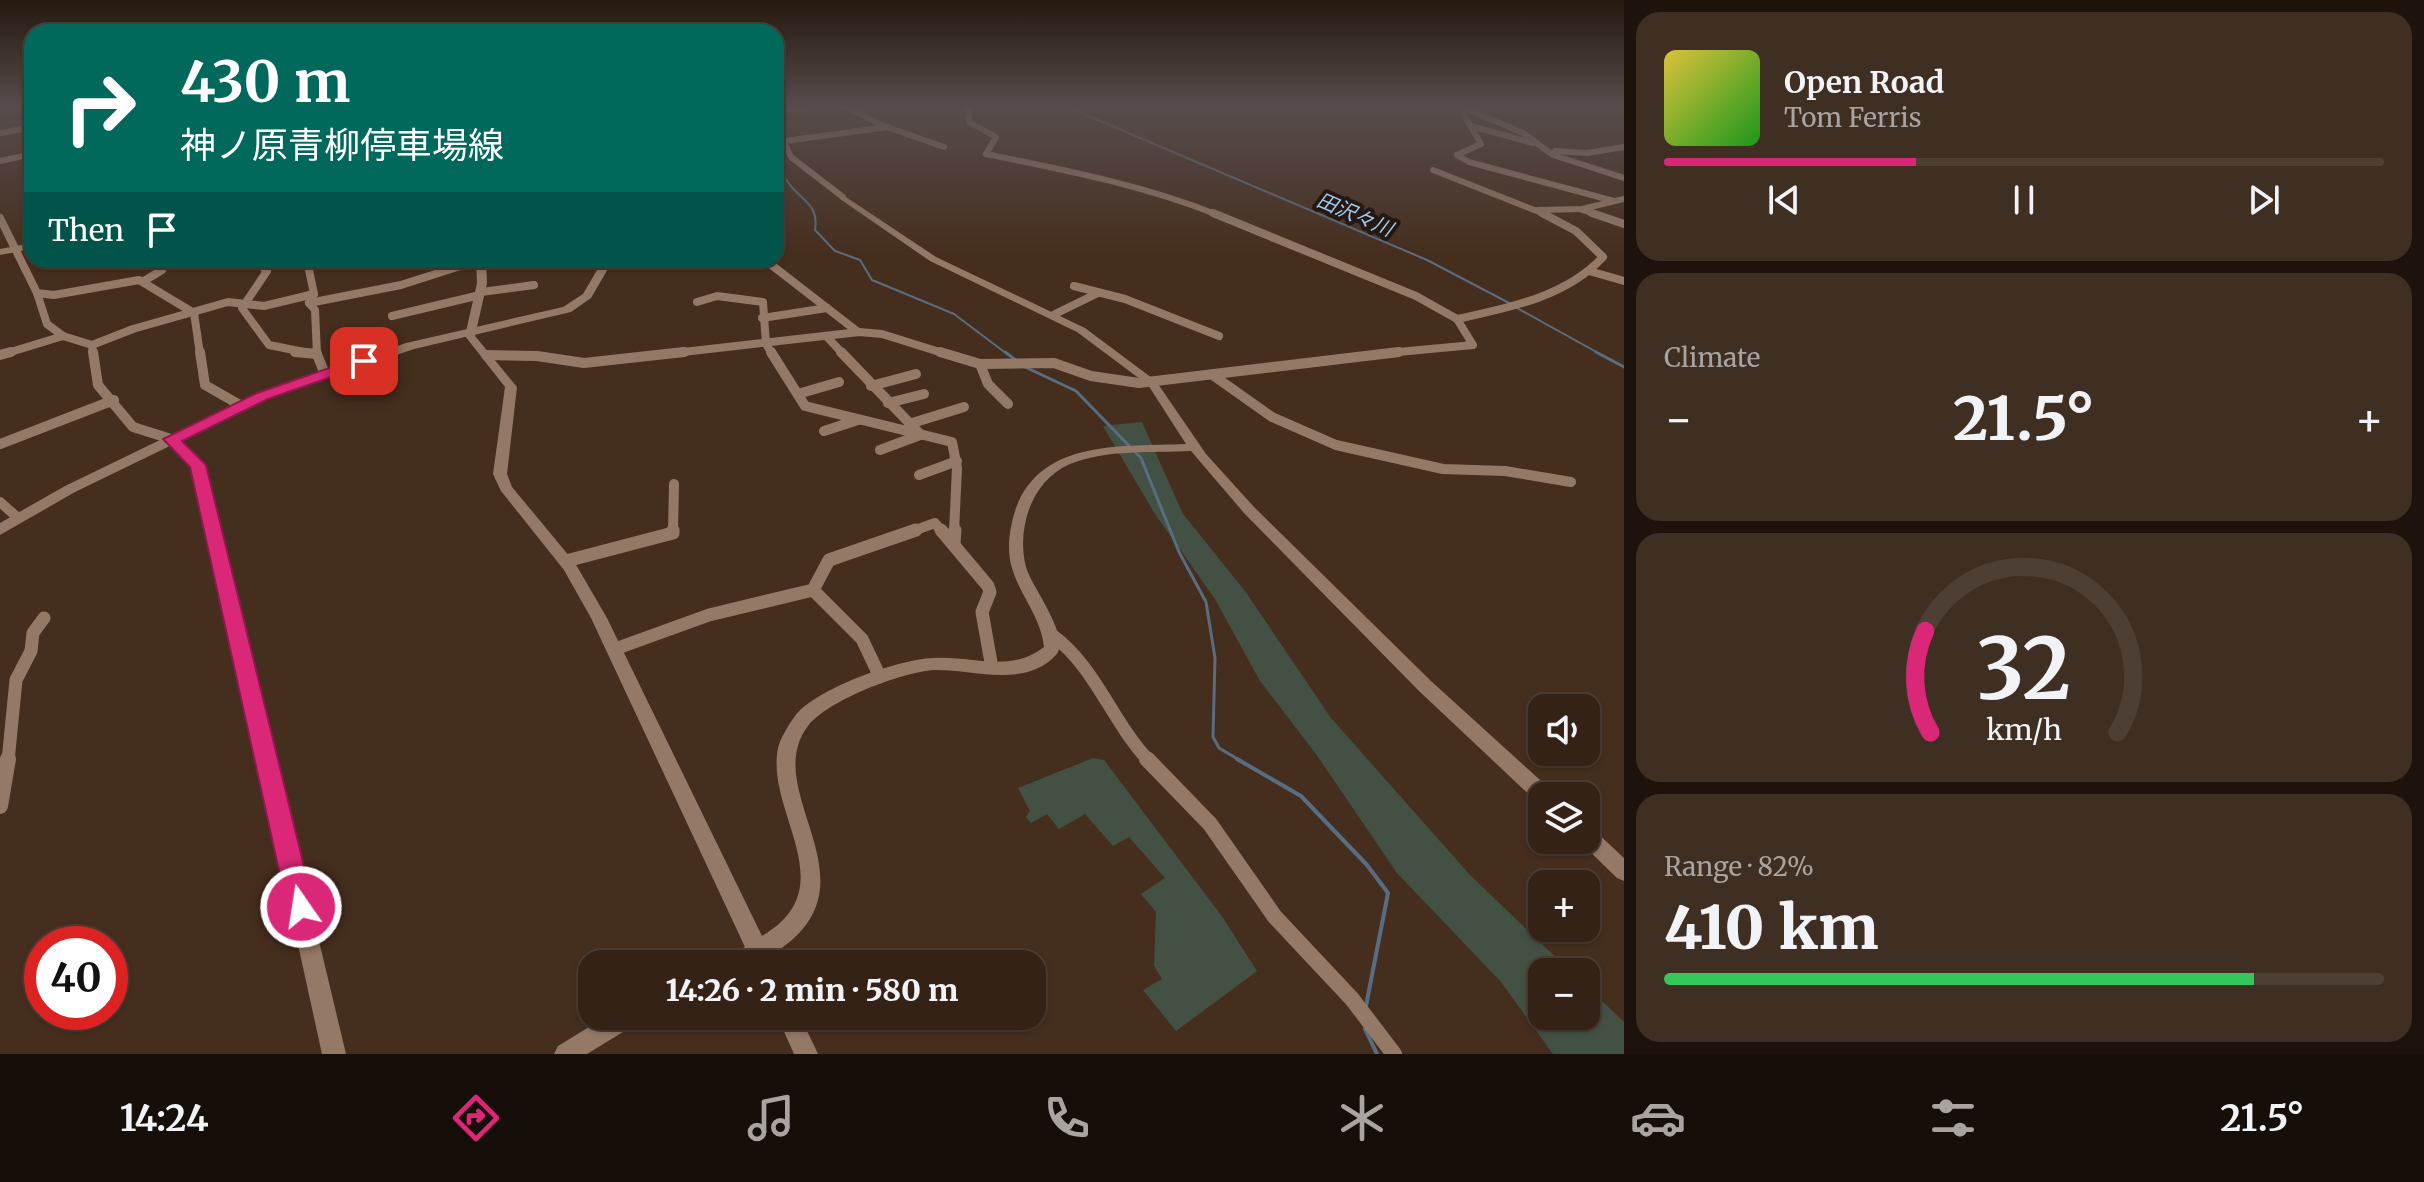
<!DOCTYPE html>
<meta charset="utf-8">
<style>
:root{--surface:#342216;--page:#3f2f23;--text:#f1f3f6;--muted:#a9a4a1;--line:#4e3f35;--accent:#db2777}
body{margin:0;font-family:Merriweather,"Noto Sans JP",serif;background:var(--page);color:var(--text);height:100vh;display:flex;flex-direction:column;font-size:30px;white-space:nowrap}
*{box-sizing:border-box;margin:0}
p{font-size:26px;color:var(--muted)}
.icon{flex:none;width:44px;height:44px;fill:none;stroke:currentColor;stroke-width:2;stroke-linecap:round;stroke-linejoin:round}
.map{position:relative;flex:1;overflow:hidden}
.sheet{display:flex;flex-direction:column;gap:12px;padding:12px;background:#1d130c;width:800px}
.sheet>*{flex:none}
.guide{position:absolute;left:24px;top:24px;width:760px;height:244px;border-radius:24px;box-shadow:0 2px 6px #0004,0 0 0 2px var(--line);background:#00695c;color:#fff;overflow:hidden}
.tools{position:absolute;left:1528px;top:694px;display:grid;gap:16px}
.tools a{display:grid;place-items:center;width:72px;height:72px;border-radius:16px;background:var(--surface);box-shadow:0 2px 6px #0004,0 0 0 2px var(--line);font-size:40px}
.speed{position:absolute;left:24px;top:926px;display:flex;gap:16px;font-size:40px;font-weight:700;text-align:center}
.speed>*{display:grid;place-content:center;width:104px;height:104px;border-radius:50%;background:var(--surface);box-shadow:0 2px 6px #0004,0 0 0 2px var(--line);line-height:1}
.speed .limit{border:12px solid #d22;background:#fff;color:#111}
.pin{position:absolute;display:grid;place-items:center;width:68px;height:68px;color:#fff;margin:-34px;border-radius:16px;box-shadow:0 4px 12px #0006}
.me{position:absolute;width:88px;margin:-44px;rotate:347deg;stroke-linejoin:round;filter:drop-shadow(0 0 6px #0008)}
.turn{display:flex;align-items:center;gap:28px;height:168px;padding:0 24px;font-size:36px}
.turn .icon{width:104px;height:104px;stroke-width:2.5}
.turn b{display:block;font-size:56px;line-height:68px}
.then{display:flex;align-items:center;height:76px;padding:0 24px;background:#0003;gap:16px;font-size:30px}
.big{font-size:60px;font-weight:800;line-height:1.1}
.sheet .card{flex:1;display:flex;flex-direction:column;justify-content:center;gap:12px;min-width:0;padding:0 28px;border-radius:24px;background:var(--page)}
.sheet .dial{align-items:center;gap:0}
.dial svg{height:208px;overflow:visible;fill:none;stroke:var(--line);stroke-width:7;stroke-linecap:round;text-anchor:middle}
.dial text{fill:var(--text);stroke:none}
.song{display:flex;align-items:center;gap:24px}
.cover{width:96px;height:96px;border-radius:12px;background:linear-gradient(135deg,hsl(50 70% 55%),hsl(120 70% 35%))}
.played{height:8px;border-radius:4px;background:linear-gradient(90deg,var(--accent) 35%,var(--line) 35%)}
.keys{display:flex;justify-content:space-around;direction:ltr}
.heat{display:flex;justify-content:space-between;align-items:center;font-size:44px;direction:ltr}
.charge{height:12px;border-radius:6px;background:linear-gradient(90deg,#34c759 82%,var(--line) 0)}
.trip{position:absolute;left:578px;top:950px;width:468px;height:80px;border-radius:24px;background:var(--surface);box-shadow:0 2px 6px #0004,0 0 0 2px var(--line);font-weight:800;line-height:80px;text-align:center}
.menu{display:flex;height:128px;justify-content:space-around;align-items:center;background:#150e09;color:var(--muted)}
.menu .icon{width:56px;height:56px}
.menu .on{color:var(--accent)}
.menu b{font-size:36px;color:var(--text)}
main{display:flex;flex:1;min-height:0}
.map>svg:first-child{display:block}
.green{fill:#435145}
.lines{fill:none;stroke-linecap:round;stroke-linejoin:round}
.stream-far2{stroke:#586d81;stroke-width:2}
.stream-far1{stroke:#586d81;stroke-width:3}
.stream{stroke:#586d81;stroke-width:4}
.minor-far4{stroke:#957967;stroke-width:6}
.minor-far3{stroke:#957967;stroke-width:8}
.minor-far2{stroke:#957967;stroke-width:10}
.minor-far1{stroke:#957967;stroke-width:13}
.minor{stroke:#957967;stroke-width:16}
.tertiary{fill:#957967;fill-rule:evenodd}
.secondary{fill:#957967;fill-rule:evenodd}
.route{fill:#db2777;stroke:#8e194d;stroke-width:2}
.labels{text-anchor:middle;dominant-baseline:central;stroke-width:8;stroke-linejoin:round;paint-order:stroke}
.far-water-label{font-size:20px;font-style:italic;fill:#a2cbf2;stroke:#241912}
</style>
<main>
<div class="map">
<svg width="1624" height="1054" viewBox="0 0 1624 1054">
<rect width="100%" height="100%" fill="#462e1e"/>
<g class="green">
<path d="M1142 422 1183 514 1245 591 1331 718 1470 875 1571 972H1542V1016H1586V986L1624 1022V1054H1553L1501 982 1397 873 1316 754 1260 681 1215 599 1155 514 1103 426Z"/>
<path d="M1093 758 1104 760 1221 915 1257 971 1176 1031 1143 990 1162 979 1154 966 1156 912 1141 894 1165 878 1129 837 1113 846 1085 814 1059 829 1047 814 1031 823 1026 817 1030 811 1018 788Z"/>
</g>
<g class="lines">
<g class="stream-far2">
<path d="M1065 106 1427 260 1511 304"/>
<path d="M776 162C781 170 785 179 790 185 804 202 819 206 815 230L835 251 860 260 872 280 954 314 1007 354"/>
<path d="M1517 308 1600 354"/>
</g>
<g class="stream-far1">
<path d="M1005 352 1017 361"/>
<path d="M1596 352 1624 367"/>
<path d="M1023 366 1076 391 1141 458 1179 552 1206 602 1215 658 1213 737 1219 748 1241 761"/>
</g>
<g class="stream">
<path d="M1237 759 1301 796 1367 865 1388 893 1366 1006"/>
<path d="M1365 1029 1377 1054"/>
</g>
<g class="minor-far4">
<path d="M844 106 884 126 944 147"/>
<path d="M968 106 969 122 996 137 986 154C1065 170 1143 185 1218 215"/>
<path d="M1460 106 1523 133 1553 155 1624 178"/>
<path d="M776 110 806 108"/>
<path d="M1471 126 1533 143"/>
<path d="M0 133 22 129 32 135"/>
<path d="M776 137 785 141 888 127"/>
<path d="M782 138 791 157 843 197"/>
<path d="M1555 151 1587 153 1624 147"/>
<path d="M1457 155 1469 162 1614 201"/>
<path d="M1457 155 1481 144 1464 115 1466 109"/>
<path d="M0 161 32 154"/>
<path d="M1433 170 1547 215"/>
<path d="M1538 210 1582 209 1624 199"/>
<path d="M1582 210 1598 215"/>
</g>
<g class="minor-far3">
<path d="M1213 213 1416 296 1457 319 1473 345 1377 354"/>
<path d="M1592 213 1624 224"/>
<path d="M0 218 37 293 54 295 139 280 194 313 200 354"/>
<path d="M200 260H212"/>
<path d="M255 260 267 271 242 308 269 345 314 354"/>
<path d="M307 260 314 294 311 299"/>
<path d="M765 260 858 332"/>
<path d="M1589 271 1624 281"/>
<path d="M144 281 162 270 152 260"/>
<path d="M1074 286 1125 299 1219 336"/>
<path d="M481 292 534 285"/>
<path d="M37 293 47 324 63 336"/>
<path d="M697 302 717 296 763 302 766 344 772 354"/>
<path d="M309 303 401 285 479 260"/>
<path d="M309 303 315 310 317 354"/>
<path d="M1055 314 1098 293"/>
<path d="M392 316 480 295"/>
<path d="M762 318 827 308"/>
<path d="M1457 319C1508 308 1566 297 1603 257L1576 231 1542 213"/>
<path d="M828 338 843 354"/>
<path d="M92 345 93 354"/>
<path d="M4 354 63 336 92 345 133 329 228 302 264 306 314 294"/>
<path d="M666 354 859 332 882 334 946 354"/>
</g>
<g class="minor-far2">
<path d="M93 352 98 385 133 427 171 439 198 465 214 532"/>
<path d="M200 352 205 385 240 405"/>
<path d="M295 352 317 354"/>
<path d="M316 352 325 374"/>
<path d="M771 352 805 406 952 442 957 468 954 532"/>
<path d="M841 352 919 433"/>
<path d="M940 352 980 364 1054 363 1091 376 1139 383 1399 352"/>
<path d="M0 355 11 352"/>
<path d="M486 355 537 356 584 363 684 352"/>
<path d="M980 364 988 384 1008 404"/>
<path d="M1214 376 1272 417 1336 445 1443 469 1505 471 1571 482"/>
<path d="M871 386 916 374"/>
<path d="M798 394 839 382"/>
<path d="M888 403 924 394"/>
<path d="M909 424 964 407"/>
<path d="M824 431 858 420"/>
<path d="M0 444 114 400"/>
<path d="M880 450 920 435"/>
<path d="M919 475 957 461"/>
<path d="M0 502 18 518"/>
<path d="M673 532 674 484"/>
<path d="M910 532 935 523 942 532"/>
</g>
<g class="minor-far1">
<path d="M214 530 218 548"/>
<path d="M941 530 988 586 990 592 982 612 992 668"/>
<path d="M954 543 955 530"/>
<path d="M566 561 673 533V530"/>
<path d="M813 590 862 639 880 677"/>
<path d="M1052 635C1095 666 1112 722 1149 761"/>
<path d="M615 649 709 615 813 590 829 560 916 530"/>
<path d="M8 761 16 680 31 651 33 633 44 618"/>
</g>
<g class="minor">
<path d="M1147 759 1210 824 1275 917 1352 999 1394 1054"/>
<path d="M0 806 8 759"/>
</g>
<g class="tertiary">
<path d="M843 195 936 257 1085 328 1156 381 1206 454 1254 507 1431 681 1551 790 1553 796H1542V804L1537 802 1419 691 1244 513 1191 451C1152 453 1107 449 1070 464 1032 480 1016 528 1026 567 1031 586 1072 638 1056 655 1024 689 974 669 934 670 902 672 828 700 808 726 757 793 886 886 771 955L775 964H725L728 956 745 947 591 618 564 570 501 491 493 474 505 387 465 336 477 283 476 260H486L487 283 475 336 517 387 507 474 512 487 575 563 607 618 762 936C846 887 765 813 778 748 780 739 789 724 795 716 815 689 899 659 933 658 973 655 1009 674 1044 647 1041 617 1020 596 1012 568 1006 549 1010 526 1016 508 1042 438 1125 447 1186 444L1148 385 1077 332 930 261 840 199V195Z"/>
<path d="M32 243V249L0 255V249Z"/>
<path d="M218 543 225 548 346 1054H322L211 548Z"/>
<path d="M1586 826 1593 829 1624 858V881L1617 878 1579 841 1586 840Z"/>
<path d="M607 1016H639L636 1024 587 1054H554L558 1046Z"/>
<path d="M777 1016H800L818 1054H794Z"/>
</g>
<path class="secondary" d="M603 260H613L591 298 571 312 414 349 267 399 75 492 0 535V523L65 486 257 393 406 343 563 307 583 294Z"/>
</g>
<linearGradient id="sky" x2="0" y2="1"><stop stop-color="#261910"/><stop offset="0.42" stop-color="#574c4c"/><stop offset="1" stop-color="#574c4c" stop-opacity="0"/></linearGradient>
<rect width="1624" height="254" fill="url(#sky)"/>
<path class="route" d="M364 356 371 361 369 364 268 399 182 441 206 465 314 907 310 916 301 920 291 916 287 907 190 467 163 439 257 393Z"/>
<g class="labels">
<g class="far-water-label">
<text transform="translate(1355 214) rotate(23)">田沢々川</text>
</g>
</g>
</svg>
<div class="tools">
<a><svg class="icon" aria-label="sound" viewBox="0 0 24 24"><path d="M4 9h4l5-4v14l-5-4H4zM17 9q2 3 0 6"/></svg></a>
<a><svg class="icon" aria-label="layers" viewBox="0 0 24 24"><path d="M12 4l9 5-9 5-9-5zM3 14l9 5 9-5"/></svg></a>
<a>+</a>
<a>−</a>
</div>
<div class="speed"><div class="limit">40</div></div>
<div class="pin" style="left:364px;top:361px;background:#d93025"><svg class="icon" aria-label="arrive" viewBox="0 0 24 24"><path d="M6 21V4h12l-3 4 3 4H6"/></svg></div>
<svg class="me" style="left:301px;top:907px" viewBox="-20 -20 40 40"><circle r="17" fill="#db2777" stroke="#fff" stroke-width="3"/><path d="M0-11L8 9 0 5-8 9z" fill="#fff"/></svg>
<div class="trip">14:26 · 2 min · 580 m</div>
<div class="guide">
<div class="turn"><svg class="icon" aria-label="right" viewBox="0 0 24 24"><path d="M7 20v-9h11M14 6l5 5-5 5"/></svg><div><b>430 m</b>神ノ原青柳停車場線</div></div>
<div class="then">Then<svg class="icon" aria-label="arrive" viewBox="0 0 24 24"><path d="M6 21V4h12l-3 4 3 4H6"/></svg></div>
</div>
</div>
<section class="sheet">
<div class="card">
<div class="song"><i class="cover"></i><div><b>Open Road</b><p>Tom Ferris</p></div></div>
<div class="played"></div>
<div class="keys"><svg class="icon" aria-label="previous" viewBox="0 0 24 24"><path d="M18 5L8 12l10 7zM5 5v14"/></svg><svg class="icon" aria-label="pause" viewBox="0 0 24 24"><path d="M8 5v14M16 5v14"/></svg><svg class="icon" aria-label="next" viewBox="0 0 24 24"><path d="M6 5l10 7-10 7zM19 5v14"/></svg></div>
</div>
<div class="card"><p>Climate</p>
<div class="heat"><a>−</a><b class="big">21.5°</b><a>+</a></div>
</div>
<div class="card dial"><svg viewBox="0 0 100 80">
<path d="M14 69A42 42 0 1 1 86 69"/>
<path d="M14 69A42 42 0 0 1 12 30" stroke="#db2777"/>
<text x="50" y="56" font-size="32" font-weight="700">32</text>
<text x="50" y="72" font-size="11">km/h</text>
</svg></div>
<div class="card"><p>Range · 82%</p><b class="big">410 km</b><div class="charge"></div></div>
</section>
</main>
<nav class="menu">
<b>14:24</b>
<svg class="icon on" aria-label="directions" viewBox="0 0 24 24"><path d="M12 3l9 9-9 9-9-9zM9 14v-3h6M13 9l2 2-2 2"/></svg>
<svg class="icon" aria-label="music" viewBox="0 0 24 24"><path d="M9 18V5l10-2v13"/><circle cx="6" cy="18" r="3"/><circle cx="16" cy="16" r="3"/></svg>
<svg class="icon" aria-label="phone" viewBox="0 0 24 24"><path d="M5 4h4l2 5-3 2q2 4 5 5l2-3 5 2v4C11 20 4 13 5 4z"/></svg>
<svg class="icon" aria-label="climate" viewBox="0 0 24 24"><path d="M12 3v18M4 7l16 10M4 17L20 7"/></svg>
<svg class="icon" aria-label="car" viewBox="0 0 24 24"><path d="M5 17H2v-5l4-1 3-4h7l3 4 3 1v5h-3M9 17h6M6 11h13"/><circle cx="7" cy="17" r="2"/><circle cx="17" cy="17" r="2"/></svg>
<svg class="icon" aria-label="filters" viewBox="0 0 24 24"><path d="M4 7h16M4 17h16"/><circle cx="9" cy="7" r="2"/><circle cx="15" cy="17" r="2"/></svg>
<b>21.5°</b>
</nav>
